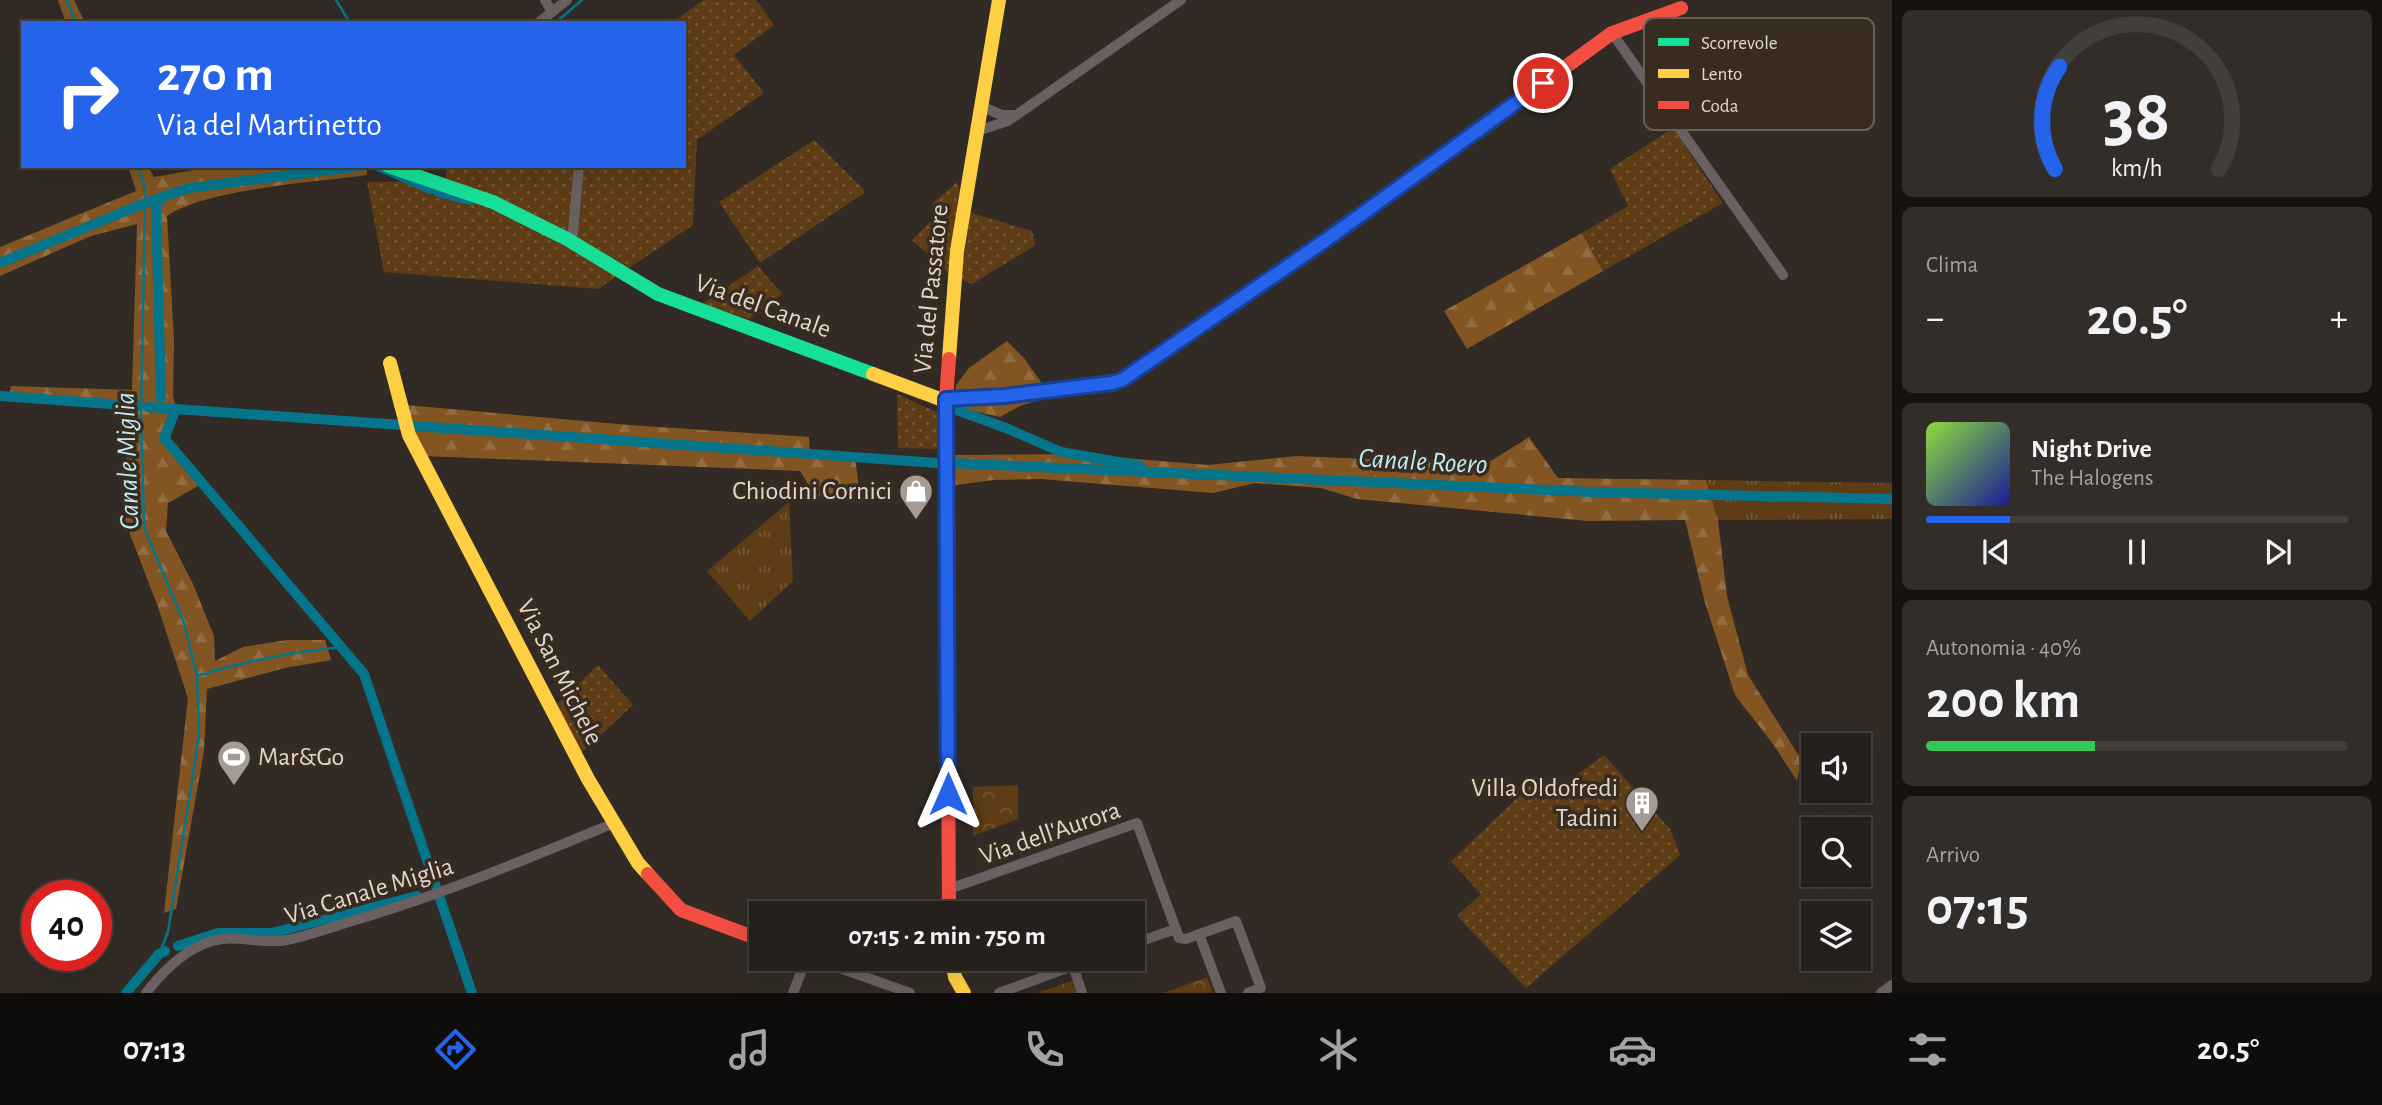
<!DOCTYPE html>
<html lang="it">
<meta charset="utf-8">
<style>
:root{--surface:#26201c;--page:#322d29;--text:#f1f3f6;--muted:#a4a3a3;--line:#423e3b;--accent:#2563eb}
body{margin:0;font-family:"Alegreya Sans",sans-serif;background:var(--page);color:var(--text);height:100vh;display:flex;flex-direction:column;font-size:26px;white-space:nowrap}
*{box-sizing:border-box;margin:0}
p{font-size:23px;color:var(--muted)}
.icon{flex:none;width:38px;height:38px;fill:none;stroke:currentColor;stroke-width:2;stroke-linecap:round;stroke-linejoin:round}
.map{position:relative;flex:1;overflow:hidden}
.panel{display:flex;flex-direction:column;gap:10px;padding:10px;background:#15120f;width:490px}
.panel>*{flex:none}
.top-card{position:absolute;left:21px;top:21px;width:665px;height:147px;border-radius:0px;box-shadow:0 7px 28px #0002,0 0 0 2px var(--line);background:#2563eb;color:#fff;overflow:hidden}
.fabs{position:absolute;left:1801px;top:733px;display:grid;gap:14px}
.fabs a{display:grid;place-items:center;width:70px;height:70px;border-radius:0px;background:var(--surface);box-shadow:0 7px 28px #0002,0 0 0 2px var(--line);font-size:35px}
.speed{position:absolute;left:21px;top:880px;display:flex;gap:14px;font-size:35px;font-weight:700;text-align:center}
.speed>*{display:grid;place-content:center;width:91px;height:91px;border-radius:50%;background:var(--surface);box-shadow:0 7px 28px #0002,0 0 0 2px var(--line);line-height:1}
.speed .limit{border:10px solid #d22;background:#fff;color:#111}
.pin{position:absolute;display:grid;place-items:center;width:60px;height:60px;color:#fff;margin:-30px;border:4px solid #fff;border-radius:50%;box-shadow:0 2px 7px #0007}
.me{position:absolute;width:77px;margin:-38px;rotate:0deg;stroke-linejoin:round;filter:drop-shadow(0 0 5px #0008)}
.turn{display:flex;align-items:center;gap:24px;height:147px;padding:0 21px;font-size:32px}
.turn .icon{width:91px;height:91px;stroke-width:2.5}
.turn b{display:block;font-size:49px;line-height:60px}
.big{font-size:52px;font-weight:700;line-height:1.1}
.panel .widget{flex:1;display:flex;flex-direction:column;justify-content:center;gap:10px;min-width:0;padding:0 24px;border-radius:10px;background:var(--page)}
.panel .dial{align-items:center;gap:0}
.dial svg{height:182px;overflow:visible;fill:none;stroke:var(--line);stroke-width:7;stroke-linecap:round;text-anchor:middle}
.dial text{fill:var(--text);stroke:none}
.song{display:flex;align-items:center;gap:21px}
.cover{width:84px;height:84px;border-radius:10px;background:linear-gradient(135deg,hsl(90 70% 55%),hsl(240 70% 35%))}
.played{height:7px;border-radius:4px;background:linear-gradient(90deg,var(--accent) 20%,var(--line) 20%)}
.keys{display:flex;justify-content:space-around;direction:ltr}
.heat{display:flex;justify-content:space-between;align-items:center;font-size:38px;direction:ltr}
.charge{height:10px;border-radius:5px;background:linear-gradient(90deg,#34c759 40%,var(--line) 0)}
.trip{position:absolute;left:749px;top:901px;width:396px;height:70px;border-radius:0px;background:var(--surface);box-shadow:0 7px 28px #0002,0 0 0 2px var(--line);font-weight:700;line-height:70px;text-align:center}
.menu{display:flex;height:112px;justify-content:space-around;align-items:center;background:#0f0d0b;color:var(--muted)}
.menu .icon{width:49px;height:49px}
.menu .selected{color:var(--accent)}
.menu b{font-size:32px;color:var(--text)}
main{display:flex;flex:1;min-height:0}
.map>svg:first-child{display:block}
.grass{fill:url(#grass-tufts)}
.forest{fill:url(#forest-firs)}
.park{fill:url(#park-crowns)}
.garden{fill:url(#garden-dots)}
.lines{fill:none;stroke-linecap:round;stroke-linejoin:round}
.stream{stroke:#04758b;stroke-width:2.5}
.canal{stroke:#04758b;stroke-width:10}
.street{stroke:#6b6061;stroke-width:10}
.fast{stroke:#16e098;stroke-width:14}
.slow{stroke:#ffcf43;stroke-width:14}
.jam{stroke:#f24e42;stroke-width:14}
.route-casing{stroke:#184099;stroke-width:18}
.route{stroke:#2563eb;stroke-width:12}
.labels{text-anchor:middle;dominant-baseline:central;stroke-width:7;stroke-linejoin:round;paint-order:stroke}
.street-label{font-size:26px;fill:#e0d7cf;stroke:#382b1f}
.poi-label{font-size:26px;fill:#e0d7cf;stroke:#382b1f;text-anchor:end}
.water-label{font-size:28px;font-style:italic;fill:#beecfa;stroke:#382b1f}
.key{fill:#382b1f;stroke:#6a5f54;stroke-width:2}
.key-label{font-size:19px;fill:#e0d7cf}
</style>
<main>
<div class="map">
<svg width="1892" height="993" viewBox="0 0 1892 993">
<defs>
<pattern id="grass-tufts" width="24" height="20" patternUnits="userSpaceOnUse" patternTransform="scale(1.75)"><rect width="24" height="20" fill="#5e3c15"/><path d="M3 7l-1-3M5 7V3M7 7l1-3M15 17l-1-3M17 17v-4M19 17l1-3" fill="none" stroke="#755736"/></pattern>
<pattern id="forest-firs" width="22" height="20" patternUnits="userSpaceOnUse" patternTransform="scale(1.75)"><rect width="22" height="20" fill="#825522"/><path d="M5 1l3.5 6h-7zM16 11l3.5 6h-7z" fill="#936d41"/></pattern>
<pattern id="park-crowns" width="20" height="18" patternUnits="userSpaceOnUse" patternTransform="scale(1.75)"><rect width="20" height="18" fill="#5e3c15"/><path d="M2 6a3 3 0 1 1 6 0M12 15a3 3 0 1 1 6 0" fill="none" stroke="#755736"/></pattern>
<pattern id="garden-dots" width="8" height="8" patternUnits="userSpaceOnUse" patternTransform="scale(1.75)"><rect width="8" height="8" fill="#5e3c15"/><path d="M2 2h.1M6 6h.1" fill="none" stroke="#755736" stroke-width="1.8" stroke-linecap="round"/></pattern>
</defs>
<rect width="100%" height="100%" fill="#322b25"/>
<g class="grass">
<path d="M1706 480 1892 483V519L1718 520Z"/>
<path d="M789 502 793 581 750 621 707 571Z"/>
</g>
<g class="forest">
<path d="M58 0H74L85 23H66Z"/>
<path d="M128 166H148L154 177 217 166H367V175C316 182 207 189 167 216L174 340 173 397 178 413 170 439 207 481 168 503 166 531 193 584 214 636 215 661 243 647 287 640H325L331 660 285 668 207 689 204 751 176 909 164 913 188 698 158 607 123 516 129 409 8 401 11 386 132 390 137 224 91 236 0 276V247L136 191Z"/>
<path d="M1582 233 1603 271 1467 349 1444 311Z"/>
<path d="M1007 341 1024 358 1051 396 1020 406 1000 417 955 407 956 385 969 368Z"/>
<path d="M406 405 629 425 809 437 810 457 855 458 859 489 816 497 800 471 424 456 412 436Z"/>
<path d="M1529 437 1558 478 1706 480 1718 520 1727 596 1748 675 1801 759 1797 781 1773 744 1735 695 1705 603 1685 520 1588 521 1357 499 1321 488 1255 483 1213 493 1041 479 993 480 949 486V455L1077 454 1208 465 1296 456 1486 464Z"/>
</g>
<g class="park">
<path d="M1018 785V819L973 836V787Z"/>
<path d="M1207 977 1213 993H1164Z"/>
<path d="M1072 981 1076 993H1037Z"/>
</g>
<g class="garden">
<path d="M703 0H756L774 25 734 55 764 93 697 140 693 225 598 289 384 272 367 182 445 181 447 166H684V23H672Z"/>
<path d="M1673 128 1723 203 1603 271 1582 233 1628 206 1610 169Z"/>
<path d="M814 140 863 189 864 193 760 263 719 202Z"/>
<path d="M957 182 965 211 1032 231 1036 245 972 284 949 273 912 240 936 216 933 203Z"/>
<path d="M758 266 782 294 749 319 702 304Z"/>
<path d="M897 394 937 412 938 449 898 448Z"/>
<path d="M598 665 633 705 581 753 557 704Z"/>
<path d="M1604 755 1670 829 1680 855 1526 988 1457 916 1481 894 1451 861 1530 786 1545 798Z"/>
</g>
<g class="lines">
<g class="stream">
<path d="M67 0 76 23"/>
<path d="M336 0 350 23"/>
<path d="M555 23 582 0"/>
<path d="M137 166 144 183 145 203 141 419 144 527 184 623 197 676 199 736 168 932 159 954"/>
<path d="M197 676C244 661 293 652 342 647"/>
</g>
<g class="canal">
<path d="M378 166 430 189"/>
<path d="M438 192 470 200"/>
<path d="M161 198 156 206 161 398"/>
<path d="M0 263 145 203 189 188 361 166"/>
<path d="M0 396 138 406"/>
<path d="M148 407 937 463"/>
<path d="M951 408 1006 428 1061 452 1141 466"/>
<path d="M176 409 164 438 364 674 472 993"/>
<path d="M952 463 1592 492 1892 499"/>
<path d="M178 946 218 933H272L417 896"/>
<path d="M126 993 159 954 165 951"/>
</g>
<g class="street">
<path d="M545 0 552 12"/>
<path d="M538 23 567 0"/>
<path d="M1612 33 1783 275"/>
<path d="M982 107 1002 115H1017"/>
<path d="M977 131 1008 121 1181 0"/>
<path d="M572 242 579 166"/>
<path d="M949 889 1137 823 1179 938 1186 939 1236 921 1261 988 1248 993"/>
<path d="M1199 934 1221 993"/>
<path d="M1132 944 1176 929"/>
<path d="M814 959 910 993"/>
<path d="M1073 966 1082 993"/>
<path d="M146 993C163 971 185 949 212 941 237 934 262 945 287 940 311 935 335 926 359 919 446 893 529 858 614 823"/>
<path d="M793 993 806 959"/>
<path d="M999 993 1092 959"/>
<path d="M1881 993 1892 985"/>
</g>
<path class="fast" d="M388 166 493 202 567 239 658 294 873 374"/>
<g class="slow">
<path d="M949 359 957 251 999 0"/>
<path d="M390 363 409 435 588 779 638 863 648 874"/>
<path d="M873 374 940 399 1004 396 1122 380 1360 217"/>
<path d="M952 959 955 977 964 993"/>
</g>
<g class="jam">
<path d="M1360 217 1612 33 1681 8"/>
<path d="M949 359 946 399 949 914"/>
<path d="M648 874 681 910 761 940"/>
</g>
</g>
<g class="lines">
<g class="route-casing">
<path id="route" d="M948 794 946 399 1004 396 1112 383 1122 380 1326 240 1543 83"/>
</g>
<use href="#route" class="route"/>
</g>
<defs>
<g id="shop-pin" transform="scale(1.75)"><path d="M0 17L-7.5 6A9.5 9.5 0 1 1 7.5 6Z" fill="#a39b94" stroke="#382b1f"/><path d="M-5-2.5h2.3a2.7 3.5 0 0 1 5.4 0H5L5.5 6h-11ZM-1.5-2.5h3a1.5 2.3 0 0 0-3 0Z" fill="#fff"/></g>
<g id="stadium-pin" transform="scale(1.75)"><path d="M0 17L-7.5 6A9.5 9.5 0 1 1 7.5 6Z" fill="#a39b94" stroke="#382b1f"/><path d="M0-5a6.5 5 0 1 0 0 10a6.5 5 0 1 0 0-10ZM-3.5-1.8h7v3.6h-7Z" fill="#fff"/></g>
<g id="building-pin" transform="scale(1.75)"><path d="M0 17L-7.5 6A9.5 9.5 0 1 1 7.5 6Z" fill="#a39b94" stroke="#382b1f"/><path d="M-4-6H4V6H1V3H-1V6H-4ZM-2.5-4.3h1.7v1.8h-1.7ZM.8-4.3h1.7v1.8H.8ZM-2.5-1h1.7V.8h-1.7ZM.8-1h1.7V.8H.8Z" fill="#fff"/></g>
</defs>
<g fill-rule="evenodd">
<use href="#shop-pin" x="916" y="491"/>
<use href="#stadium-pin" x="234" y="757"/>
<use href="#building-pin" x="1642" y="803"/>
</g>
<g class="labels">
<g class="street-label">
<text transform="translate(931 289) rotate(-84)">Via del Passatore</text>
<text transform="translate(763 306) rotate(20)">Via del Canale</text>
<text transform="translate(560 672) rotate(63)">Via San Michele</text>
<text transform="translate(1050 833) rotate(-19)">Via dell'Aurora</text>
<text transform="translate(369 891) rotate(-17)">Via Canale Miglia</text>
</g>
<g class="poi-label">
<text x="892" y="491">Chiodini Cornici</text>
<text x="258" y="757" text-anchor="start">Mar&amp;Go</text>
<text x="1618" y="788">Villa Oldofredi<tspan x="1618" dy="30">Tadini</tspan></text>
</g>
<g class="water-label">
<text transform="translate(128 461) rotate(-92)">Canale Miglia</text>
<text transform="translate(1423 462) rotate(3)">Canale Roero</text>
</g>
</g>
<rect x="1644" y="18" width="230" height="112" rx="10" class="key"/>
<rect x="1658" y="38" width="31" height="8" fill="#16e098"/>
<rect x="1658" y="69" width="31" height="9" fill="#ffcf43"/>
<rect x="1658" y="101" width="31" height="8" fill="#f24e42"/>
<g class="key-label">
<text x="1701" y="49">Scorrevole</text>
<text x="1701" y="80">Lento</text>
<text x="1701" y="112">Coda</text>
</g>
</svg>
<div class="fabs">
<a><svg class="icon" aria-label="sound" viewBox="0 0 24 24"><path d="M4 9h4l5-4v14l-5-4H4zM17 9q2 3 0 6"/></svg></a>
<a><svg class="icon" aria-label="search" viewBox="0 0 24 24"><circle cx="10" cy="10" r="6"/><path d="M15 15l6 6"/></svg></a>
<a><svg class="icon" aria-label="layers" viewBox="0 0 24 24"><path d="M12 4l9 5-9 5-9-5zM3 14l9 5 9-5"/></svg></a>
</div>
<div class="speed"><div class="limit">40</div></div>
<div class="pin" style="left:1543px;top:83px;background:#d93025"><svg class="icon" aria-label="arrive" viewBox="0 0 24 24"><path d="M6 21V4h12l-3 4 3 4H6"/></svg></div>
<svg class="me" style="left:948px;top:794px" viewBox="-20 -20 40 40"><path d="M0-17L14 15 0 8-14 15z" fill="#2563eb" stroke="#fff" stroke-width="4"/></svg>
<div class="trip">07:15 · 2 min · 750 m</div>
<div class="top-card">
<div class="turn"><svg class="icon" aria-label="right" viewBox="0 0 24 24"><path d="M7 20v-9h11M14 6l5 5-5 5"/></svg><div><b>270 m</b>Via del Martinetto</div></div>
</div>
</div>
<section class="panel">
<div class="widget dial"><svg viewBox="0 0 100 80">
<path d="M14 69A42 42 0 1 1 86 69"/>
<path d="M14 69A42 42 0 0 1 16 24" stroke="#2563eb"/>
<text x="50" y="56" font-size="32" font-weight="700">38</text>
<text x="50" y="72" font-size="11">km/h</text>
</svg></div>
<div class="widget"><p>Clima</p>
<div class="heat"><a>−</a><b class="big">20.5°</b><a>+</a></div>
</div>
<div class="widget">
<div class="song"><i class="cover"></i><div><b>Night Drive</b><p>The Halogens</p></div></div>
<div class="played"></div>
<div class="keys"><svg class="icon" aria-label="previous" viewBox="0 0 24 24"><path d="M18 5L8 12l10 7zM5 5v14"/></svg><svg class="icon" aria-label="pause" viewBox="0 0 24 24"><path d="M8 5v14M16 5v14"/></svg><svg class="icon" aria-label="next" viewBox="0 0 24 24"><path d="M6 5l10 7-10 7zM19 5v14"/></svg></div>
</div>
<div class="widget"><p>Autonomia · 40%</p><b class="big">200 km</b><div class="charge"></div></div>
<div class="widget"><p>Arrivo</p><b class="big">07:15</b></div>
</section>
</main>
<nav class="menu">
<b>07:13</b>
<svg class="icon selected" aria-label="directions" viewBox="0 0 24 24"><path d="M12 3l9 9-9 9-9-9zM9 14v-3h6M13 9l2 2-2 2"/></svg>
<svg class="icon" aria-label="music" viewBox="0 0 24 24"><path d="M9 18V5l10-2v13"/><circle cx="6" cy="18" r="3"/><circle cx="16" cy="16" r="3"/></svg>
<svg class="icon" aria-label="phone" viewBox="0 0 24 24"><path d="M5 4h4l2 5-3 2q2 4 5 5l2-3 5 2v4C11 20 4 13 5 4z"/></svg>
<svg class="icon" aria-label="climate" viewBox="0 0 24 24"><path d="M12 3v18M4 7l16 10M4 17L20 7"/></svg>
<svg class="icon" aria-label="car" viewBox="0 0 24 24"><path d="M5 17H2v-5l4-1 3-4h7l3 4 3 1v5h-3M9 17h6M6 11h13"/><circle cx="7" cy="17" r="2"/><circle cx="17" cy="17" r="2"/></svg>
<svg class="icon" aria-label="filters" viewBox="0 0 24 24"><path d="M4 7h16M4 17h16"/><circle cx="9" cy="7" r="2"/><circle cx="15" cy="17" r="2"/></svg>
<b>20.5°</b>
</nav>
